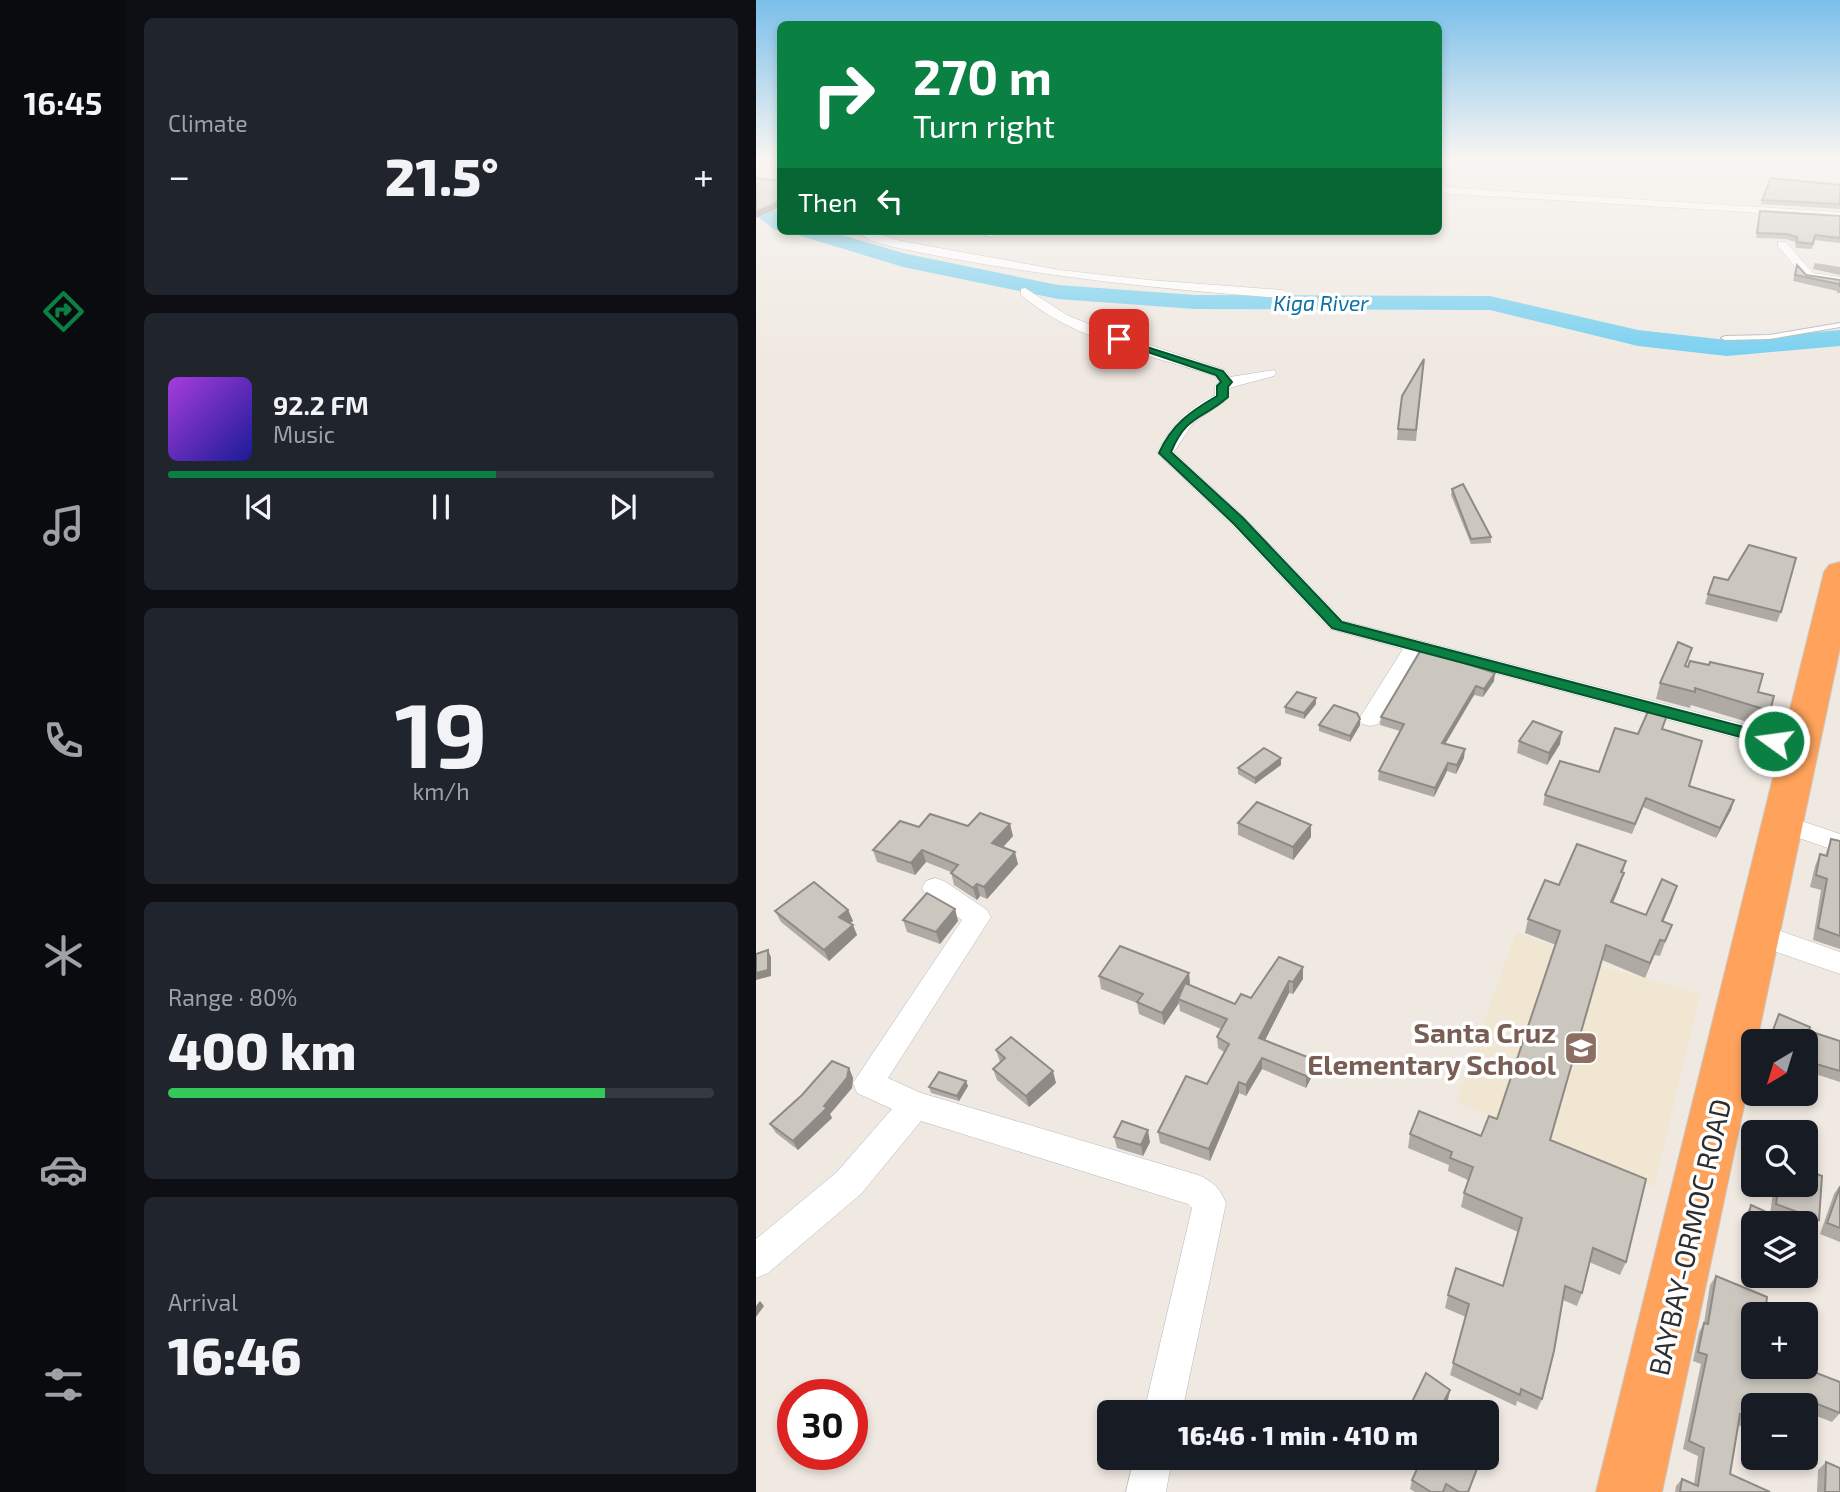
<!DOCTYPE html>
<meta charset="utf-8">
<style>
:root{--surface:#171b24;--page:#20242c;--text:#f1f3f6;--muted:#9ea1a6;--line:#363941;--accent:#0b8043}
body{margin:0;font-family:"Exo 2",sans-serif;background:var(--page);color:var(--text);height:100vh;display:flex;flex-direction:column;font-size:26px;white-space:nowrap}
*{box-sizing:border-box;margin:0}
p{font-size:23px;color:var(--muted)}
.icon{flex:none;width:38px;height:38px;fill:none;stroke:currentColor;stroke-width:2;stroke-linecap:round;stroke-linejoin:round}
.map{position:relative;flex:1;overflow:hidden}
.side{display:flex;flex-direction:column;gap:18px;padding:18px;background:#0d0f14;width:630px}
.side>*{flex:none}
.banner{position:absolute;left:21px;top:21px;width:665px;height:214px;border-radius:10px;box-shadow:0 4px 10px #0003;background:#0b8043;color:#fff;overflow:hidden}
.needle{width:46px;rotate:218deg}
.buttons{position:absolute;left:985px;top:1029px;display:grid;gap:14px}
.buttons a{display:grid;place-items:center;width:77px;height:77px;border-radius:10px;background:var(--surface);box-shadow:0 4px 10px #0003;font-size:35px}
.speed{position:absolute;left:21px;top:1379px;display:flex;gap:14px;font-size:35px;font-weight:700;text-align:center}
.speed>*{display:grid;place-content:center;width:91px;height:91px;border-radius:50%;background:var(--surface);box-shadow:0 4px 10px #0003;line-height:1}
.speed .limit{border:10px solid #d22;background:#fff;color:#111}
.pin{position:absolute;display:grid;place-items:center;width:60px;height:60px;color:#fff;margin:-30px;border-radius:14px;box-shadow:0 4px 10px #0006}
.me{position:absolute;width:77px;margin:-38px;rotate:284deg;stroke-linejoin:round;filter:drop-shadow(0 0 5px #0008)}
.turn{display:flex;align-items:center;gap:24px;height:147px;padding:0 21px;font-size:32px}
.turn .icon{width:91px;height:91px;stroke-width:2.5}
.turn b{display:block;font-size:49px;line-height:60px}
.then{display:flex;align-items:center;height:66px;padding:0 21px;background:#0003;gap:14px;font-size:26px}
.big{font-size:52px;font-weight:800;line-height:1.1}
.side .widget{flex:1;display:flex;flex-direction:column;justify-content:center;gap:10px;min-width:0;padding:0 24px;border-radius:10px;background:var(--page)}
.side .dial{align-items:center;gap:0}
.dial b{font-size:91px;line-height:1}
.song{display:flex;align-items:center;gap:21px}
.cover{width:84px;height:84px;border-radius:10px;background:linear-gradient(135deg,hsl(280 70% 55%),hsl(240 70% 35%))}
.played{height:7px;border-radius:4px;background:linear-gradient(90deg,var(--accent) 60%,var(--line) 60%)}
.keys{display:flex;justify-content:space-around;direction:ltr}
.heat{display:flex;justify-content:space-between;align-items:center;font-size:38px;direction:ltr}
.charge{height:10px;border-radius:5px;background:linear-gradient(90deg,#34c759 80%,var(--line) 0)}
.trip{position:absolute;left:341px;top:1400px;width:402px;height:70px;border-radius:10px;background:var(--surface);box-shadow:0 4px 10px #0003;font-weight:800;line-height:70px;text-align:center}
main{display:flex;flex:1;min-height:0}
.menu{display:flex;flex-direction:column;width:126px;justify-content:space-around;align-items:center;background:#090b0e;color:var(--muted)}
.menu .icon{width:49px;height:49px}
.menu .on{color:var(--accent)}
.menu b{font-size:32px;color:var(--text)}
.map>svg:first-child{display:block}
.education{fill:#f0e6d1}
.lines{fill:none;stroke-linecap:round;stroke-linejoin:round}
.river{fill:#75cff0;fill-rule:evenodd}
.lane-casing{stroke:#b4b7c1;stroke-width:2}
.street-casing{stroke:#b4b7c1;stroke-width:1}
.highway-casing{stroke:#c9c9c9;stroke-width:2}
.lane{fill:#fff;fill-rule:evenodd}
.street{fill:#fff;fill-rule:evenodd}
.highway{fill:#ffa35c;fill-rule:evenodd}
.wall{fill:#afaba4}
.shaded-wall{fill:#8e8b86}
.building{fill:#cbc7bf;stroke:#8e8b86;stroke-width:2}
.route{fill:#0b8043;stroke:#07532c;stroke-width:2}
.labels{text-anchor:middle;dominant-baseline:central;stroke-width:7;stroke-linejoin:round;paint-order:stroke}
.far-water-label{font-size:21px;font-style:italic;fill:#0d6fa3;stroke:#fff}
.near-education-label{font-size:28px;font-weight:bold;fill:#785e54;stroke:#fff;text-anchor:end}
.near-street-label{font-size:28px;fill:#2e2e2e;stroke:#fff}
</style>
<main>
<nav class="menu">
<b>16:45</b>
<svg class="icon on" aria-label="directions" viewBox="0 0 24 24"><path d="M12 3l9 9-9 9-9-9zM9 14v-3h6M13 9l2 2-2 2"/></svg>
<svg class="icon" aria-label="music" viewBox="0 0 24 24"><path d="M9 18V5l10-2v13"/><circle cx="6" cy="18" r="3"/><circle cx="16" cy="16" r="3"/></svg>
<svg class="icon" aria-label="phone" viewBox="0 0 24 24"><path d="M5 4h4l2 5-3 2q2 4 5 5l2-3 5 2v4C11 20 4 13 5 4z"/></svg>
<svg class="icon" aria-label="climate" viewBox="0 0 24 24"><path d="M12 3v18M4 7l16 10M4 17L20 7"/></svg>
<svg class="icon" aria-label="car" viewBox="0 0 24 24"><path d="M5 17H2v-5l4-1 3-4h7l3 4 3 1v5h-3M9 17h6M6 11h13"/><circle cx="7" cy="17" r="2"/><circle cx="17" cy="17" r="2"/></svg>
<svg class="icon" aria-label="filters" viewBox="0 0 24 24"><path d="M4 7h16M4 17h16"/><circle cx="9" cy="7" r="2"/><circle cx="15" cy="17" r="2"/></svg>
</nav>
<section class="side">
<div class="widget"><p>Climate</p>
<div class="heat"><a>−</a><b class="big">21.5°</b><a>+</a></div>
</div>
<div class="widget">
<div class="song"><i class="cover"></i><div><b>92.2 FM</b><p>Music</p></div></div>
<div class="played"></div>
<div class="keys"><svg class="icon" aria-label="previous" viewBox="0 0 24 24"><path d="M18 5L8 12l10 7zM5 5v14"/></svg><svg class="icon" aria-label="pause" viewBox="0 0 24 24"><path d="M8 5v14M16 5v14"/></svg><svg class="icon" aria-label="next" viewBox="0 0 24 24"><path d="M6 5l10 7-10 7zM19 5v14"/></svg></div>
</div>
<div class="widget dial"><b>19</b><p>km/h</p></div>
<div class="widget"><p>Range · 80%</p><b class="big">400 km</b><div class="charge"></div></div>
<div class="widget"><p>Arrival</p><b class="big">16:46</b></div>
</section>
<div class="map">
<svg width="1084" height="1492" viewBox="0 0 1084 1492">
<rect width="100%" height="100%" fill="#efe9e1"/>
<path class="education" d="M760 932 852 968 944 994 898 1187 700 1101Z"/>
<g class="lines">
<g class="river">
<path d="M0 199 7 201 24 215 25 231 17 229 0 215Z"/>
<path d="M39 231H71L151 254 302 285 439 295 734 296 882 330 971 340 1084 330V346L971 356 882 346 734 310 439 309 302 299 147 267 42 235Z"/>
</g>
<g class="lane-casing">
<path id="lane" d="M1084 323V327L1013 339 969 340 965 338 969 336 1013 335Z"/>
</g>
<g class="street-casing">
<g id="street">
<path d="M682 187 1084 212V218L682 193Z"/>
<path d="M98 231H113L145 241 304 270 393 280 527 290 533 294 527 298C395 289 266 274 137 247L116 241Z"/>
<path d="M212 231H249L236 237Z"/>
<path d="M1022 242H1030L1057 273 1084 277V285L1049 279 1022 246Z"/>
<path d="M269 288 311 315 337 326 469 370 474 377 518 370 520 373 518 376 473 388 471 400 437 423 418 452 488 517 588 621 1044 739 1052 742 1055 747 1052 752 1044 755 664 653 622 724 614 726 606 724 603 719 647 649 574 629 476 525 401 453C414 426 432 408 459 395V386L463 382 459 376C393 355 318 340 265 295V289Z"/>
<path d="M1028 815 1084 834V852L1019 830 1016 824 1019 818Z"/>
<path d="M179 878 188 881 231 910 235 917 132 1078 165 1093 442 1175C457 1181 464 1189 470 1203L426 1412H388L436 1208 432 1204 165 1121 105 1194 12 1273 0 1278V1239L81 1172 136 1109 101 1093 97 1083 206 920 170 895 166 888 170 881Z"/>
<path d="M1002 923 1084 952V974L992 942 989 934 992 926Z"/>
<path d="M378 1458H416L410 1492H370Z"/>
</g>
</g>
<g class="highway-casing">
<path id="highway" d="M1084 562V648L1001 1041H998V1059L906 1492H840L1068 572 1073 565Z"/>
</g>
<use href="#lane" class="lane"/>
<use href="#street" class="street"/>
<use href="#highway" class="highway"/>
</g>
<g class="wall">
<path d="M1084 186V209L1005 204 1006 200Z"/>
<path d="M1004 211 1084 216V243L1058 240 1056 249 1040 248 1039 242 1030 239 1000 238Z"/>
<path d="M1059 263 1084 267V275L1057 269Z"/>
<path d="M1041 265 1050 275 1084 280V293H1081V291L1037 281Z"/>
<path d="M667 369 660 441 641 440 642 429Z"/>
<path d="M696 489 735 537V543L715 544 695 495Z"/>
<path d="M952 594 1025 612 1021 622 949 604Z"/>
<path d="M707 663 738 681 727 697 718 695 689 744 708 758 700 774 691 771 678 797 622 780 623 771 644 731 624 725 625 717Z"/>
<path d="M930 666 1002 692 1014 711 1008 727 935 705 934 708 900 699 904 683Z"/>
<path d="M560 704 548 719 529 713V707Z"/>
<path d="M604 719V725L594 742 563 731V725Z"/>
<path d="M907 730 933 786 978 800 975 810 960 838 887 807 876 834 787 805 789 795 843 772 882 734Z"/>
<path d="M763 741 804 744 791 765 761 753Z"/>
<path d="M525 758V765L499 784 482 774V768Z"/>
<path d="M482 823 555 825V837L537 860 482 835Z"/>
<path d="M212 826 257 836 247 847 262 864 231 899 224 896 221 900 198 885 195 872 170 862 159 875 121 862 117 850 163 827Z"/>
<path d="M1075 839 1084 841V949L1057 940 1065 890 1054 887 1059 866 1064 854 1069 856Z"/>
<path d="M870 861 863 888 857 902 890 915 921 886 907 922 910 940 904 956 898 955 889 978 846 960 794 1140 870 1262 864 1275 833 1262 826 1293 821 1306 807 1300 786 1399 781 1410 761 1401 760 1406 694 1375 710 1317 689 1308 692 1295 747 1286 762 1232 705 1207 708 1193 712 1180 692 1171 693 1165 652 1148 654 1134 725 1136 741 1119 800 945 769 933 772 919 803 885Z"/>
<path d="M199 909 202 921 184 944 151 932 147 920Z"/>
<path d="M92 910 97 921 94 923 101 935 73 961 25 922 19 911Z"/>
<path d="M523 957 547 979 537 994 533 993 509 1040 559 1060 558 1072 550 1088 506 1069 490 1096 483 1093 454 1161 404 1143 402 1132 451 1084 468 1052 462 1048 461 1037 465 1029 424 1011 423 1003 408 1025 383 1014 381 1003 345 989 343 976 433 973 434 985 479 1004 495 998Z"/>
<path d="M1023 1014 1053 1031 1084 1041V1082L1050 1071V1041H1012Z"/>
<path d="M240 1050 300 1083 273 1107 241 1080 237 1069 244 1062Z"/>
<path d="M93 1068 97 1078 96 1088 74 1114 76 1118 42 1150 20 1133 14 1124Z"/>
<path d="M212 1086 203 1101 175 1093 173 1087Z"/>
<path d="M358 1137 394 1142 387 1156 361 1148Z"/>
<path d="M1018 1185H1050L1063 1220 1056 1231 1050 1229V1223H1035L1017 1216 998 1223V1237L987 1232 992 1210 995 1205 1014 1214Z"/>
<path d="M1084 1185V1242L1064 1234 1078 1194Z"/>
<path d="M960 1276 998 1367 1084 1413 1076 1422 1058 1415 1056 1447 1050 1453V1405H998V1432L982 1425 974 1474 1014 1492H919L920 1486 926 1479 938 1484 942 1456 927 1449 945 1364 937 1361 943 1332 948 1323 954 1285Z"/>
<path d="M692 1400 685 1412H652L654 1406Z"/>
<path d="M651 1458H726L713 1492H659L654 1489 656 1480 663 1465Z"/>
<path d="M1070 1462 1084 1492H1061L1062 1470Z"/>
</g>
<g class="shaded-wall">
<path d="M24 201V207L0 218V212Z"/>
<path d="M739 673 738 681 727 697 728 689Z"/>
<path d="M720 686 718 695 685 751 686 743Z"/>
<path d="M560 698V704L548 719V713Z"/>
<path d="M604 719V725L594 742V736Z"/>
<path d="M806 732 804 744 791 765 793 753Z"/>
<path d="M709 749 708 758 700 774 701 765Z"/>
<path d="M525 758V765L499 784V778Z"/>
<path d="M692 763 691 771 678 797 679 788Z"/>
<path d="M978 800 975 810 960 838 964 828Z"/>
<path d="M254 824 257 836 240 855 236 843Z"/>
<path d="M555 825V837L537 860V847Z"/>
<path d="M166 850 170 862 159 875 155 863Z"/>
<path d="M259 852 262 864 231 899 228 887Z"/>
<path d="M868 873 863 888 851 917 855 902Z"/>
<path d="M221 884 224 896 221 900 217 888Z"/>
<path d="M921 886 916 901 901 936 906 921Z"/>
<path d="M199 909 202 921 184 944 180 932Z"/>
<path d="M92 910 97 921 88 928 83 917Z"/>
<path d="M97 925 101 935 73 961 68 950Z"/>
<path d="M904 940 898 955 889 978 894 963Z"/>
<path d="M12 950 15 957V976L0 980V973Z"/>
<path d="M547 967V979L537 994V982Z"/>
<path d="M433 973 434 985 424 1000 422 999 423 1003 408 1025 406 1013Z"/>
<path d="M533 981V993L504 1050 503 1038Z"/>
<path d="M506 1058V1069L490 1096V1085Z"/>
<path d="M559 1060 558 1072 550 1088V1076Z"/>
<path d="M93 1068 97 1078 96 1088 74 1114 76 1118 42 1150 37 1141 68 1106Z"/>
<path d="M297 1071 300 1083 273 1107 270 1096Z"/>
<path d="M210 1081 212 1086 203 1101 201 1096Z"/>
<path d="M483 1082V1093L454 1161 453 1149Z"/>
<path d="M392 1130 394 1142 387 1156 385 1145Z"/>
<path d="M4 1301 8 1306 0 1317V1306Z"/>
<path d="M694 1390 692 1400 685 1412H682Z"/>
</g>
<g class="building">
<path d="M0 178 24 181V201L0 212Z"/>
<path d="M1015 178 1084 185V204L1006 200Z"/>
<path d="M1004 211 1084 216V238L1059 235 1057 244 1041 242V237L1031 234 1001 233Z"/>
<path d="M1041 265 1050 275 1084 280V287L1083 284 1039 275Z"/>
<path d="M668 359 660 430 642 429 646 396Z"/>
<path d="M707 484 735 537 715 539 696 489Z"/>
<path d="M993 545 1040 558 1025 612 952 594 958 577 972 580Z"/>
<path d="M922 642 936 648 929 666 932 667 934 661 953 665 954 662 1007 674 1002 692 1018 696 1014 711 939 688V692L904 683Z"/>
<path d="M666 648 707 659 705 662 739 673 728 689 720 686 686 743 709 749 701 765 692 763 679 788 623 771 648 724 625 717Z"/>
<path d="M541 692 560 698 548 713 529 707Z"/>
<path d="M578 705 601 713 604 719 594 736 563 725Z"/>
<path d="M894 707 912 712 906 729 946 741 933 786 978 800 964 828 890 798 879 824 789 795 804 761 843 772 859 728 882 734Z"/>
<path d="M777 721 806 732 793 753 763 741Z"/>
<path d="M508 748 525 758 499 778 482 768Z"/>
<path d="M501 802 555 825 537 847 482 823Z"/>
<path d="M224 813 254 824 236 843 259 852 228 887 221 884 217 888 195 873 202 865 166 850 155 863 117 850 144 821 163 827 174 814 212 826Z"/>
<path d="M1075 839 1084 841V936L1062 928 1071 879 1060 875 1064 854 1071 856Z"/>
<path d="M821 844 870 861 865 872 868 873 855 902 890 915 906 879 921 886 906 921 916 925 909 941 904 940 894 963 850 945 794 1140 890 1179 870 1262 837 1248 826 1293 809 1286 798 1351 786 1399 765 1389 764 1395 697 1363 713 1304 692 1295 700 1268 747 1286 766 1218 708 1193 717 1167 694 1158 696 1152 654 1134 663 1111 725 1136 733 1116 741 1119 804 931 772 919 789 880 803 885Z"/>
<path d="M58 882 92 910 83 917 97 925 68 950 19 911Z"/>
<path d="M171 893 199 909 180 932 147 920Z"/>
<path d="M364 946 433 973 406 1013 381 1002 387 994 343 976Z"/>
<path d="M12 950V970L0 973V954Z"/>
<path d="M523 957 547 967 537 982 533 981 503 1038 559 1060 550 1076 506 1058 490 1085 483 1082 453 1149 402 1132 430 1076 451 1084 473 1044 461 1037 471 1019 422 999 429 983 479 1004 485 994 495 998Z"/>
<path d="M1023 1014 1054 1027 1053 1031 1084 1041V1071L1050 1061V1041H1013Z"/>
<path d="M255 1037 297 1071 270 1096 237 1069 249 1058 240 1050Z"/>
<path d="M76 1061 93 1068 91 1078 68 1106 71 1108 37 1141 14 1124 46 1095Z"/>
<path d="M183 1072 210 1081 201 1096 173 1087Z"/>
<path d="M366 1121 392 1130 385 1145 358 1137Z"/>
<path d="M1050 1170 1066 1176 1063 1220 1020 1204 1023 1185H1050Z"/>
<path d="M1084 1187V1228L1071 1223Z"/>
<path d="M995 1205 1017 1215 1015 1223H998V1230L990 1226Z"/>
<path d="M960 1276 1011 1297 1009 1314H998V1367H1045L1084 1382V1413L1059 1403 1056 1447 1050 1444V1405H998V1420L984 1414 974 1474 1014 1492H924L926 1479 942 1486 948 1448 933 1441 951 1355 942 1352 948 1323 952 1324Z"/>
<path d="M670 1373 694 1390 682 1412H662L654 1406Z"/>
<path d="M666 1458H725L712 1492H703L690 1484 687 1492H675L656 1480Z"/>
<path d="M1070 1462 1084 1468V1492H1069Z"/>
</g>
<linearGradient id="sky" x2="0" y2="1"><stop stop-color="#7abfeb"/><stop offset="0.43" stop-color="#f8f5f2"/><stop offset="1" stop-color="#f8f5f2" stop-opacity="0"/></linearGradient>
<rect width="1084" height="366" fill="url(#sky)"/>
<path class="route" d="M359 337 467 371 476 382 472 387V397C446 420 431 414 415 452L487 518 586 622 1018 735 1026 741 1018 746 576 628 478 524 403 453C416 424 435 411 461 396V386L465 382 460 375 359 341Z"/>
<defs>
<g id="school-square" transform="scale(1.75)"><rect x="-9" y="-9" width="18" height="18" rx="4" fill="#8d6e63" stroke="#fff"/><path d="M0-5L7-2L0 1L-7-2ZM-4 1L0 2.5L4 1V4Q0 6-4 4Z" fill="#fff"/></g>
</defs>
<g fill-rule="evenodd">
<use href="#school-square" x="825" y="1048"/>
</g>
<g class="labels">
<g class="far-water-label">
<text x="565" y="302">Kiga River</text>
</g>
<g class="near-education-label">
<text x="800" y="1032">Santa Cruz<tspan x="800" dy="32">Elementary School</tspan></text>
</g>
<g class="near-street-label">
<text transform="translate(933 1237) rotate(-77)">BAYBAY-ORMOC ROAD</text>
</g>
</g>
</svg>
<div class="buttons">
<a><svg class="needle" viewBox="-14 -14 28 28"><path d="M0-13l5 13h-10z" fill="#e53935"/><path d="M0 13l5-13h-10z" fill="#9ea1a6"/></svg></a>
<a><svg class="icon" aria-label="search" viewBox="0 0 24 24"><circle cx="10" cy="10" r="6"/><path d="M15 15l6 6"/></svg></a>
<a><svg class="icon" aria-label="layers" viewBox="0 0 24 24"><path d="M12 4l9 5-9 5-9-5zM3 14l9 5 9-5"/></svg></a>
<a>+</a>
<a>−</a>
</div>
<div class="speed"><div class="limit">30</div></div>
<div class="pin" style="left:363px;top:339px;background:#d93025"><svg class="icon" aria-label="arrive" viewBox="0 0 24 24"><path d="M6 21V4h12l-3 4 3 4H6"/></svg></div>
<svg class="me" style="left:1018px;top:741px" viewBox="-20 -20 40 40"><circle r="17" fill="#0b8043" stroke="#fff" stroke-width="3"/><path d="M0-11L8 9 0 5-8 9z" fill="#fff"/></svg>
<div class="trip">16:46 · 1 min · 410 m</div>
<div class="banner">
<div class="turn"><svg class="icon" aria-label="right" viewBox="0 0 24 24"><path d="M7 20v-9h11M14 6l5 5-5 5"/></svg><div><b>270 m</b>Turn right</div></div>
<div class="then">Then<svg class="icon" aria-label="left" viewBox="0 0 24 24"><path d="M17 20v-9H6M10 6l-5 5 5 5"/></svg></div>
</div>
</div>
</main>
